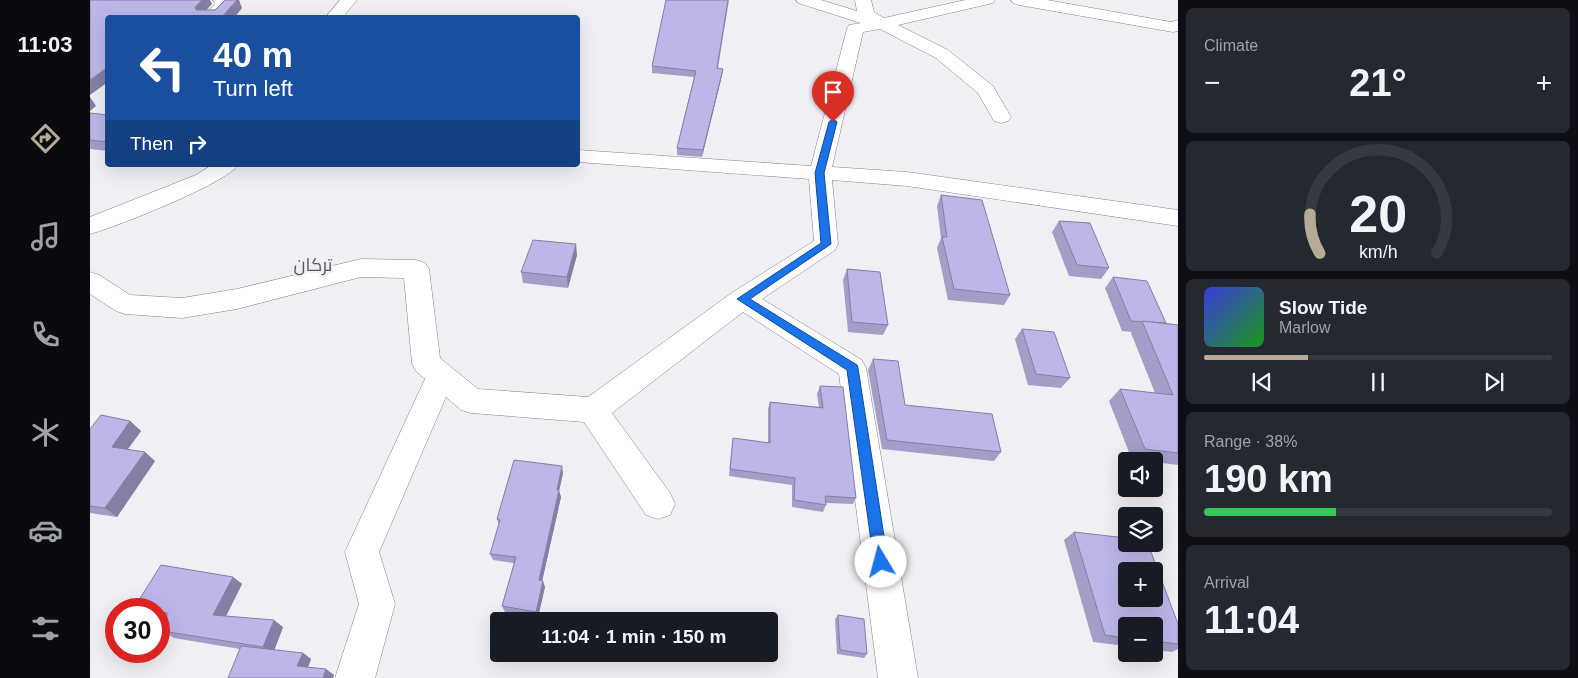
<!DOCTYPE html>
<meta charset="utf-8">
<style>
:root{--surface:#171b24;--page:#242831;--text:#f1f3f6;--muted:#9ea1a6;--line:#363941;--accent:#b5ab97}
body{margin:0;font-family:Arial,Cairo,sans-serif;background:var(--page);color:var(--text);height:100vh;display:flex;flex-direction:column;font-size:19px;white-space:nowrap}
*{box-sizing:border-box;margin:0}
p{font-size:16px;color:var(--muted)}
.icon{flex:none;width:28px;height:28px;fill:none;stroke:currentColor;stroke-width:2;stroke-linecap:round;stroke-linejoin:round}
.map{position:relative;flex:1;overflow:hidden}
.details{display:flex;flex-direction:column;gap:8px;padding:8px;background:#0d0f14;width:400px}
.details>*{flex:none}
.hud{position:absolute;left:15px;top:15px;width:475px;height:152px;border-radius:5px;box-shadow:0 5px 20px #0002;background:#1a4fa0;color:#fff;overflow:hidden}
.controls{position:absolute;left:1028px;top:452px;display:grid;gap:10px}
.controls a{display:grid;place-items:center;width:45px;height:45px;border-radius:5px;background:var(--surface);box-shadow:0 5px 20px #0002;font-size:25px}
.speed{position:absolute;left:15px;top:598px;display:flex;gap:10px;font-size:25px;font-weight:700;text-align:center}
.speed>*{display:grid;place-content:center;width:65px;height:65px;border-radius:50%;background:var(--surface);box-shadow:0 5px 20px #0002;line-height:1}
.speed .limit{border:8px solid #d22;background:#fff;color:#111}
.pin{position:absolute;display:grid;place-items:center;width:42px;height:42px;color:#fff;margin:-51px -21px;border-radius:50% 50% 50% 0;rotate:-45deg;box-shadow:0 0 5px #0007}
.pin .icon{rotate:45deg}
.me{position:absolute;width:55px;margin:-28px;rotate:352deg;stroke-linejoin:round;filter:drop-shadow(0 0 4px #0008)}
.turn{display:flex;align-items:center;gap:18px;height:105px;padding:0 25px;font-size:22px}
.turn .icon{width:65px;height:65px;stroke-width:2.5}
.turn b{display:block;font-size:35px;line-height:42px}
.then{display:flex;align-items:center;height:48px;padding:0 25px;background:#0003;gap:10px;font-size:19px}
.big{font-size:38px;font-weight:600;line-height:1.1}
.details .card{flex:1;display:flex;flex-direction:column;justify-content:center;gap:8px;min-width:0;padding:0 18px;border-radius:8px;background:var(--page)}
.details .dial{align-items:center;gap:0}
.dial svg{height:130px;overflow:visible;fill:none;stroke:var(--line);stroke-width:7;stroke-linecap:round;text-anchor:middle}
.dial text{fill:var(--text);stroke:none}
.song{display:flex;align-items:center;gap:15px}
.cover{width:60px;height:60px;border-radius:8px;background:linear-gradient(135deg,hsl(240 70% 55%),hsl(120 70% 35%))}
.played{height:5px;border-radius:2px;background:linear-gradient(90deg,var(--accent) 30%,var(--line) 30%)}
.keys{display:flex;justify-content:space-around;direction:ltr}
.heat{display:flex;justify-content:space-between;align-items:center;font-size:28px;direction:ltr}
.charge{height:8px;border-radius:4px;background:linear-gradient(90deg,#34c759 38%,var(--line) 0)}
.trip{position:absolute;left:400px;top:612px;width:288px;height:50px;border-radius:5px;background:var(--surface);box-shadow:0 5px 20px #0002;font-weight:600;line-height:50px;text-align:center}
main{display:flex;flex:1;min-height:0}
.tab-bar{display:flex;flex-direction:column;width:90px;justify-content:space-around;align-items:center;background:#090b0e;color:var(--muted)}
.tab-bar .icon{width:35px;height:35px}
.tab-bar .on{color:var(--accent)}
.tab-bar b{font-size:22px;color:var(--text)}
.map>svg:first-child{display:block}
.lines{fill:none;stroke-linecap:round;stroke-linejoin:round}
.minor-casing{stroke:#858489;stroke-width:1}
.minor{fill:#fff;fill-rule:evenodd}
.wall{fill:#a39dc8}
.shaded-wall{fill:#847fa3}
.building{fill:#bdb6e9;stroke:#847fa3;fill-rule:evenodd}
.route{fill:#1a73e8;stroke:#114b97}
.labels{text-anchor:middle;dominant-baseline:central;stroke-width:4.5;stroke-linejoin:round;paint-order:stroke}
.quarter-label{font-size:18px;fill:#58575c;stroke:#efeff4}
</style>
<main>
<nav class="tab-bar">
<b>11:03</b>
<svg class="icon on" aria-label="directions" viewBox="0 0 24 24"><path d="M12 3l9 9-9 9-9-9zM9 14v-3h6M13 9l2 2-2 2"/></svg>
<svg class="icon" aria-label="music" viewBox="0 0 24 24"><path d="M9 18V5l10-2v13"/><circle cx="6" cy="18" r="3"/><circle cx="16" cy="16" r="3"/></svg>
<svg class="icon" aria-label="phone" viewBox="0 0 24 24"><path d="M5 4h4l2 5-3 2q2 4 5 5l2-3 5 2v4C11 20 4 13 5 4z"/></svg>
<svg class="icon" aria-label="climate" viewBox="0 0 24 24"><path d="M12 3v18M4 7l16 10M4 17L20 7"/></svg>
<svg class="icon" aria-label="car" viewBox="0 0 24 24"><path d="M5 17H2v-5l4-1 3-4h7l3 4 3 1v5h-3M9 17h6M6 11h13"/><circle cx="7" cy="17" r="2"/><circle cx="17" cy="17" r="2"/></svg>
<svg class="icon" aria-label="filters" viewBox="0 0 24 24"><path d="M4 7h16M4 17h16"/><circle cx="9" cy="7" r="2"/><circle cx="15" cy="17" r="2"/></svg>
</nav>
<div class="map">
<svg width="1088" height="678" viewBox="0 0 1088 678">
<rect width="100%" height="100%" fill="#efeff4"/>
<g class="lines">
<g class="minor-casing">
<g id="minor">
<path d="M123 0H139L141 5 129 18H111L125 4Z"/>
<path d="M250 0H267L252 18H235Z"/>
<path d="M706 0H731L767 11 765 0H781L784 12 794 18 875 0H905L903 3 808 25 858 50 903 86 921 117 918 121 911 123 904 121 888 93 846 58 790 29 773 32 742 167 817 172 1088 210V226L817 186 742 180 748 244 745 250 672 299 772 360 776 368 828 678H788L749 374 653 312 522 413 580 493 585 504 580 515 568 519 556 515 494 422 381 413 371 410 356 397 289 552 305 604 285 678H245L269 604 255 552 335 379 326 371 322 363 314 278 271 277 147 309 92 318 35 314 26 311 0 294V272L9 275 40 295 92 298 147 289 271 259 326 260 335 263 339 269 350 358 388 389 498 397 643 292 724 241 719 179 488 162V150L721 166 757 29 759 25 771 23 708 3Z"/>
<path d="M921 0H957L1081 22 1088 20V31L1083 32 929 5 923 3Z"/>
<path d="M122 165H148C135 184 26 227 0 234V217L106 175Z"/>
</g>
</g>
<use href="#minor" class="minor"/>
</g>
<g class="wall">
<path d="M639 0 628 68 633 69 632 75 612 157 587 155V148L604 77 562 73V66Z"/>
<path d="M0 113 18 115V151L0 149Z"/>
<path d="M851 195 920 295 914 305 858 300 847 248 851 238 847 206Z"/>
<path d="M969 221 1019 268 1011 279 979 276 962 232Z"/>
<path d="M487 255 478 288 433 283 431 272Z"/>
<path d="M757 269 798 325 793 335 758 332 753 280Z"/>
<path d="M1023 277 1076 323 1088 325V465L1064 462V461L1042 460 1019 401 1030 389 1065 393 1041 333 1042 332 1032 331 1015 288Z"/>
<path d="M932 329 980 378 971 388 938 385 925 339Z"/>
<path d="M783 359 815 405 911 452 904 461 792 449 778 370Z"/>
<path d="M730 386 766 498 763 504 736 503V505L733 512 702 507V485L639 476 642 445 643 438 678 443V409L680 402 729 407 727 394Z"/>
<path d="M40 421 51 431 38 449 65 461 27 517 0 513V429Z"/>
<path d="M473 473 469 491 471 497 452 581 455 587 448 617 415 612 412 606 424 563 403 560 400 554 409 525 407 519Z"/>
<path d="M984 532 1088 624V649L1082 652 1064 650V626H1036V646L1003 642 974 540Z"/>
<path d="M143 577 152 584 136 616 193 627 184 650 213 653 221 659 218 667 244 675 150 649 84 638 72 631 76 624 77 619 69 617V609L44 608Z"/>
<path d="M748 615 777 654 774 658 747 654 745 619Z"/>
</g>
<g class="shaded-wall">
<path d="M112 0H120L122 4 110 17 105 7Z"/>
<path d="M147 0H149L152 8 144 18H131Z"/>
<path d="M18 67V82L0 95V80Z"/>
<path d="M633 69 632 75 612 157 613 150Z"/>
<path d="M0 97 6 106 0 111Z"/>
<path d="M486 244 487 255 478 288 477 277Z"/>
<path d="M40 421 51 431 32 457 22 447Z"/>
<path d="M55 452 65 461 27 517 15 508Z"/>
<path d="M472 466 473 473 469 491 471 497 451 586 449 580 467 490Z"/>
<path d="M143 577 152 584 133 622 123 615Z"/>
<path d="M453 581 455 587 448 617 446 612Z"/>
<path d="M184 620 193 627 183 654 173 647Z"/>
<path d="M213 653 221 659 216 672 207 666Z"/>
<path d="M236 669 244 675 243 678H233Z"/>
</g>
<g class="building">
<path d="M0 0H112L105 7 106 10H125L135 0H147L131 18H18V67L0 80Z"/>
<path d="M576 0H638L627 68 633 69 613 150 587 148 606 71 562 66Z"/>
<path d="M0 113 18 115V142L0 140Z"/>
<path d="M851 195 892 200 920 295 864 289 852 237H857Z"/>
<path d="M969 221 1000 223 1019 268 987 265Z"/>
<path d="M443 240 486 244 477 277 431 272Z"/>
<path d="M757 269 790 272 798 325 762 322Z"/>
<path d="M1023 277 1057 281 1076 323 1041 321Z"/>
<path d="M1052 321 1088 325V453L1055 449 1030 389 1083 395Z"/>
<path d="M932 329 964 332 980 378 946 374Z"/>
<path d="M783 359 808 361 815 405 902 414 911 452 797 440Z"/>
<path d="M730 386 753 387 766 498 735 496 736 505 704 500 705 478 640 469 643 438 680 443V402L733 408Z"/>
<path d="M11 415 40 421 22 447 55 452 15 508 0 506V429Z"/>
<path d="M424 460 472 466 467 490H469L449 580 453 581 446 612 412 606 426 557 400 554 410 520 407 519Z"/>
<path d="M984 532 1036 538V544H1058L1088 624V644L1064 641V626H1036V638L1015 635ZM1036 571H1064V599H1036Z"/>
<path d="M71 565 143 577 123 615 184 620 173 647 72 631 76 624 77 613 69 612V609L44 608Z"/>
<path d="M748 615 774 619 777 654 750 650Z"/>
<path d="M151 646 213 653 207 666 236 669 233 678H138Z"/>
</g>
<path class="route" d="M743 119 747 122 734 173 741 244 660 299 767 365 768 368 798 562 796 567 791 569 786 567 784 562 757 370 647 299 731 243 725 173 739 122Z"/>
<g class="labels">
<g class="quarter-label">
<text x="223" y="265">تركان</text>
</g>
</g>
</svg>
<div class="controls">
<a><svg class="icon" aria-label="sound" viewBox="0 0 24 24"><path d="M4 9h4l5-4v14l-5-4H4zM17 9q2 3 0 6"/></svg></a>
<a><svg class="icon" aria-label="layers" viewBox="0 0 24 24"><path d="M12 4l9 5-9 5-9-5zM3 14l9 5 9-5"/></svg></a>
<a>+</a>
<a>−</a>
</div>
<div class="speed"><div class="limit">30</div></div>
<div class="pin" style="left:743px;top:122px;background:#d93025"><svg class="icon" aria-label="arrive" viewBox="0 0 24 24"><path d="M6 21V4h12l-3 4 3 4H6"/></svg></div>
<svg class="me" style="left:791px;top:562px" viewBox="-20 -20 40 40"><circle r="19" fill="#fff"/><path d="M0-13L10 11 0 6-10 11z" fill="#1a73e8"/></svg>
<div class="trip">11:04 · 1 min · 150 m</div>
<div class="hud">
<div class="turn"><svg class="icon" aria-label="left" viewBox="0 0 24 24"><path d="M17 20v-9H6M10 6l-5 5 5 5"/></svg><div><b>40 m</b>Turn left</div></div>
<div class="then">Then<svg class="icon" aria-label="right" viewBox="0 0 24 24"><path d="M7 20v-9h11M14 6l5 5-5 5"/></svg></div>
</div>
</div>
<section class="details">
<div class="card"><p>Climate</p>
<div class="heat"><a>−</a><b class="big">21°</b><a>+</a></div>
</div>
<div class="card dial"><svg viewBox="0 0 100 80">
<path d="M14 69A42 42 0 1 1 86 69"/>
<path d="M14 69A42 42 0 0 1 8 45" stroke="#b5ab97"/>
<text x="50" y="56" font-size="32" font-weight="700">20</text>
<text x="50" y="72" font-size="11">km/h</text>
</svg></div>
<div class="card">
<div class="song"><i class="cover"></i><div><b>Slow Tide</b><p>Marlow</p></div></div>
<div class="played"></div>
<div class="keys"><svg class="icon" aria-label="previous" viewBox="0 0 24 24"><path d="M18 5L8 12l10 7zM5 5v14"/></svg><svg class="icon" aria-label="pause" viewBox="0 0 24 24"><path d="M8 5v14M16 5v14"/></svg><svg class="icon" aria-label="next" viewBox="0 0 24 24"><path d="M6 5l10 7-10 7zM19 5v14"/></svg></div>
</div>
<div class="card"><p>Range · 38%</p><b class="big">190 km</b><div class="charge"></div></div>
<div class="card"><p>Arrival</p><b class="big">11:04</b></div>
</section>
</main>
